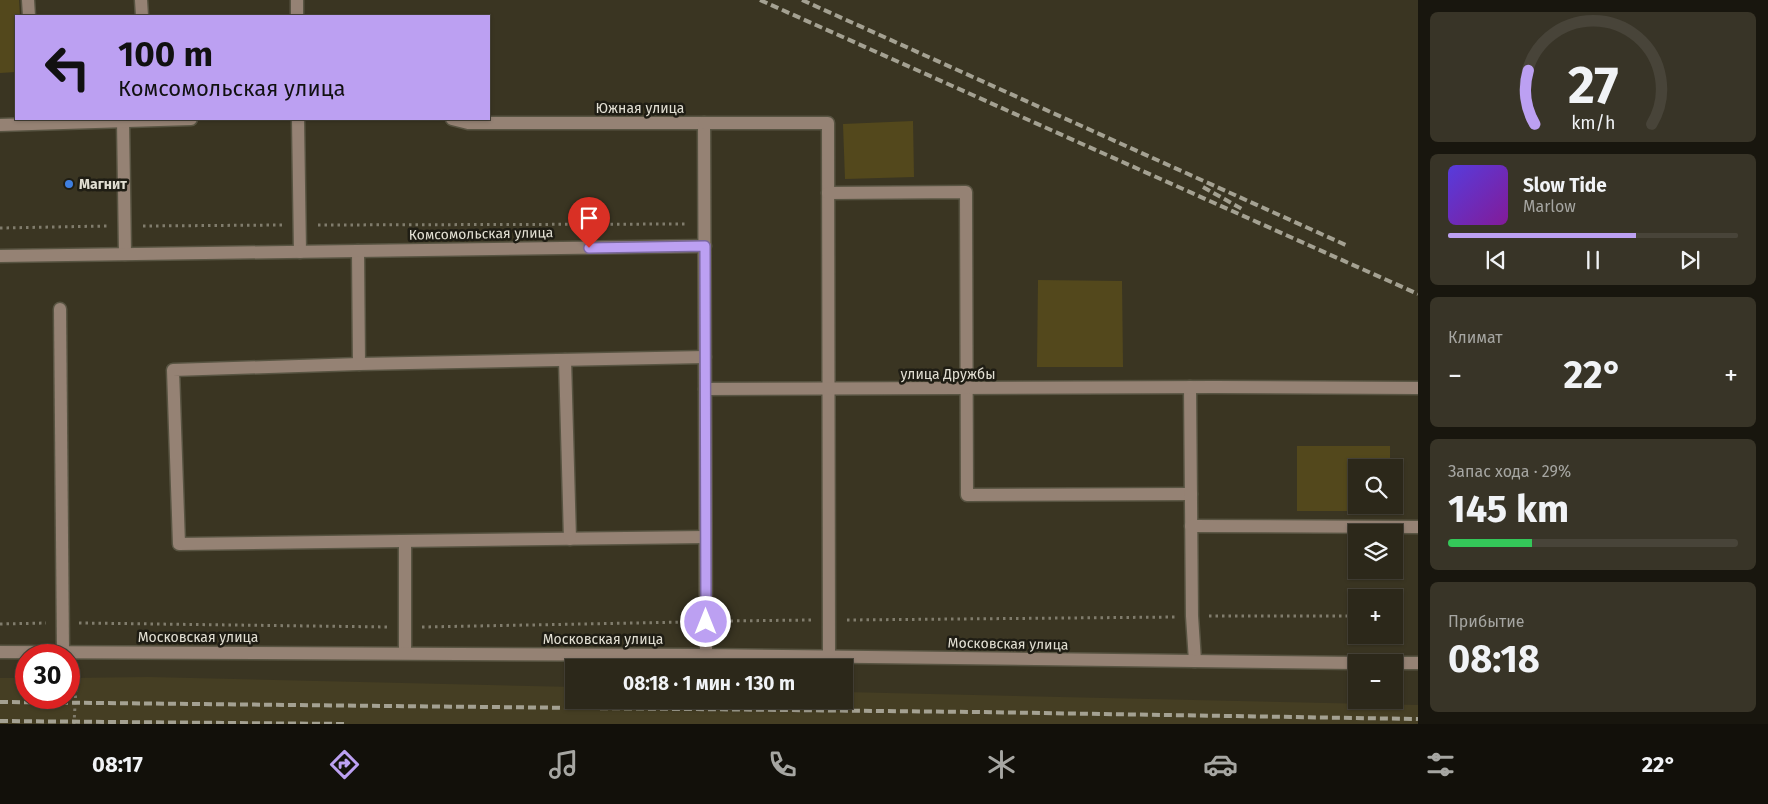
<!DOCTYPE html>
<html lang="ru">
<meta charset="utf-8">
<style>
:root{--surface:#2c281a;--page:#383427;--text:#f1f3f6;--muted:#a6a6a2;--line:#484439;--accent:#bca0f2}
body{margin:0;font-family:"Fira Sans",sans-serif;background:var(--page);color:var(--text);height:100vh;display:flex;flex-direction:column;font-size:19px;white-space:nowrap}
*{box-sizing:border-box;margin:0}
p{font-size:16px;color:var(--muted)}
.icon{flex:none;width:28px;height:28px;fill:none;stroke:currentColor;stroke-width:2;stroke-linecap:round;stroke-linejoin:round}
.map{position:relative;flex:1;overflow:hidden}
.panel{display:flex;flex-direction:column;gap:12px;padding:12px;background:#18160e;width:350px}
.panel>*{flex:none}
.top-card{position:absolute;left:15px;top:15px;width:475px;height:105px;border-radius:0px;box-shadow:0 1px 4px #0004,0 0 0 1px var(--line);background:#bca0f2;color:#111;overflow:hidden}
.fabs{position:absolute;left:1348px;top:459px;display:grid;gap:10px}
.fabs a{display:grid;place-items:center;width:55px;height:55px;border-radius:0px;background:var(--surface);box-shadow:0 1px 4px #0004,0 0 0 1px var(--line);font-size:25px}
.speed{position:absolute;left:15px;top:644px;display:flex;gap:10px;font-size:25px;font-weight:700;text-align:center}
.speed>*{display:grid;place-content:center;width:65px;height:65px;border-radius:50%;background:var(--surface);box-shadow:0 1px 4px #0004,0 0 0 1px var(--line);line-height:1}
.speed .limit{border:8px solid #d22;background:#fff;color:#111}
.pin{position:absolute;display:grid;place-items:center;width:42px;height:42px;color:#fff;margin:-51px -21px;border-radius:50% 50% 50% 0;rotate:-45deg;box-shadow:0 0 5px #0007}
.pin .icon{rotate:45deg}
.me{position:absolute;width:55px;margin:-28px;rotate:0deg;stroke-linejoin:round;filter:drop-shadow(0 0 4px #0008)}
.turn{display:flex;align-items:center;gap:18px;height:105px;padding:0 20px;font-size:22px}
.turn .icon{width:65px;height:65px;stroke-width:2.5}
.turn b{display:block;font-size:35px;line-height:42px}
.big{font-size:38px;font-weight:700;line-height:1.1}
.panel .tile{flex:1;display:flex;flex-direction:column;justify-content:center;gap:8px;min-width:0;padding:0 18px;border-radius:8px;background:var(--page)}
.panel .dial{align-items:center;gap:0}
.dial svg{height:130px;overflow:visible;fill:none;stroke:var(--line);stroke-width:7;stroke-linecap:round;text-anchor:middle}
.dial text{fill:var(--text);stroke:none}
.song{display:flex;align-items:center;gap:15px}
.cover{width:60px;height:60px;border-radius:8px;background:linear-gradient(135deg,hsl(250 70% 55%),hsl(290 70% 35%))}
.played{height:5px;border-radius:2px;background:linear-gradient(90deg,var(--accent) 65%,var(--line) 65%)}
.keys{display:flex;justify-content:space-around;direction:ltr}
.heat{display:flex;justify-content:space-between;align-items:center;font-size:28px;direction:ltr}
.charge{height:8px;border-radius:4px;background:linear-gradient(90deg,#34c759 29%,var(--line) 0)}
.trip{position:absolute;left:565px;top:659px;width:288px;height:50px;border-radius:0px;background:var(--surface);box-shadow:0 1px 4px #0004,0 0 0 1px var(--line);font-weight:700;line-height:50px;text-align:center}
.tabs{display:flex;height:80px;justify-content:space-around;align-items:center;background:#12100a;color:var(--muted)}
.tabs .icon{width:35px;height:35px}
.tabs .selected{color:var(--accent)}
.tabs b{font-size:22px;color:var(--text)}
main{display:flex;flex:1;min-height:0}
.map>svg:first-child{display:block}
.built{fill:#453e23}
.green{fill:#53481c}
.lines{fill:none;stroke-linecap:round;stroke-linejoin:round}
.minor-casing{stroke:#585442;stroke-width:15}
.path{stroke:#807c6c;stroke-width:3;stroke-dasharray:2.5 4;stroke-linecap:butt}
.minor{stroke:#958274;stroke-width:12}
.rail{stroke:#a4a192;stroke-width:4;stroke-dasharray:8 4;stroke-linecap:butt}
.route-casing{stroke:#7a689d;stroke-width:12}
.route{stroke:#bca0f2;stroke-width:9}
.shop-dot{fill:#3f7fe0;stroke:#1f1d14;stroke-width:2}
.labels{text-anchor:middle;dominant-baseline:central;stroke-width:5;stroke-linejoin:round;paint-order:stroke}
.street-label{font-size:14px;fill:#e2dfd3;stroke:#1f1d14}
.poi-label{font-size:14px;font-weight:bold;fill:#e2dfd3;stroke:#1f1d14;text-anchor:start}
</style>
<main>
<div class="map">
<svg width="1418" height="724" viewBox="0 0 1418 724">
<rect width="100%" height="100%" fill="#3a3522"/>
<path class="built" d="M149 677 574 687V700H844V692L1418 705V724H0V678H26V698H69V678Z"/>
<g class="green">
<path d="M0 0H19L20 16H16V72L0 73Z"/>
<path d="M913 121 914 177 845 179 843 124Z"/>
<path d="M1038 280 1122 281 1123 367H1037Z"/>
<path d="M1297 446H1390V467L1356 468V505H1389V511H1297Z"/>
</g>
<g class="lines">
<g class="minor-casing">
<g id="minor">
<path d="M28 0 29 16"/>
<path d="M141 0 142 16"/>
<path d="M297 0V16"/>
<path d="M298 119 300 252"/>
<path d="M452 119 468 123H704L706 655"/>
<path d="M123 121 125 254"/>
<path d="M704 123H828L829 658"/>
<path d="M0 125 191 119"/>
<path d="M828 193 966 192 967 495 1191 494"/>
<path d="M358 251 359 364"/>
<path d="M0 256 705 246"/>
<path d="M60 309 63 651"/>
<path d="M705 357 359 364 173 370 179 544 705 537"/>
<path d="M565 360 570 539"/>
<path d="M1190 387 1192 616 1195 661"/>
<path d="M705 389 1214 387 1418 388"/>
<path d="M1191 526 1418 527"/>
<path d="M405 542V653"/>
<path d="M0 652 706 655 1356 663"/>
<path d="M1394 663H1418"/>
</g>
</g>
<g class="path">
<path d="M318 225 687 224"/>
<path d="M143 226 282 225"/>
<path d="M0 228 107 226"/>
<path d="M1387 594V598"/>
<path d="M1209 616H1356"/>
<path d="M847 620 1176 617"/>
<path d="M724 621 811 620"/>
<path d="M79 623 388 627"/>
<path d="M0 624 46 623"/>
<path d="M422 627 688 622"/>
<path d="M74 724 77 669"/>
</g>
<use href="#minor" class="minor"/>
<g class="rail">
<path d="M760 0 1418 294"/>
<path d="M802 0 1348 246"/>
<path d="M1203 187 1242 209"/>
<path d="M0 702 977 712 1418 719"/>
<path d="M0 721 348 724"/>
</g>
</g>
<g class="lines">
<g class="route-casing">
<path id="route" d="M589 248 705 246 706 622"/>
</g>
<use href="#route" class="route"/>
</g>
<circle class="shop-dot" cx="69" cy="184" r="5"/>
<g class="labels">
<g class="street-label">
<text x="640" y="108">Южная улица</text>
<text transform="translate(481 234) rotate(-1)">Комсомольская улица</text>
<text x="948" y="374">улица Дружбы</text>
<text x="198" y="637">Московская улица</text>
<text x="603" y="639">Московская улица</text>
<text transform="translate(1008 644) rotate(1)">Московская улица</text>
</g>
<g class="poi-label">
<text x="79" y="184">Магнит</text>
</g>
</g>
</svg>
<div class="fabs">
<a><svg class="icon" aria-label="search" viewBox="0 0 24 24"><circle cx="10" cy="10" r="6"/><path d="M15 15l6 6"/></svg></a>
<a><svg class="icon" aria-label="layers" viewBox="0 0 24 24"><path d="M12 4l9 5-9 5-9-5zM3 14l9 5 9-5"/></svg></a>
<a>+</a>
<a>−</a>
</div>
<div class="speed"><div class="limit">30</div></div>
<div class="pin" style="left:589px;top:248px;background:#d93025"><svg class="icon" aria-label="arrive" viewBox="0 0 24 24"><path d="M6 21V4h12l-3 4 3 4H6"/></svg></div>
<svg class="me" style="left:706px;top:622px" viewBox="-20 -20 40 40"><circle r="17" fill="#bca0f2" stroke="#fff" stroke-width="3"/><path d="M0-11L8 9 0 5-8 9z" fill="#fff"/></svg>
<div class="trip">08:18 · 1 мин · 130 m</div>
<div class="top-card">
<div class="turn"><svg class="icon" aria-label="left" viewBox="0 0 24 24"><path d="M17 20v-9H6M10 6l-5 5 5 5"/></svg><div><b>100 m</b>Комсомольская улица</div></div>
</div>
</div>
<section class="panel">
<div class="tile dial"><svg viewBox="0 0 100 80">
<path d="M14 69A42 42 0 1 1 86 69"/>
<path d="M14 69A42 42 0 0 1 10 36" stroke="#bca0f2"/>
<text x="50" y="56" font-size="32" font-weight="700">27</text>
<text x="50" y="72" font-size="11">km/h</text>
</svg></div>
<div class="tile">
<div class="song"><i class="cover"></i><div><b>Slow Tide</b><p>Marlow</p></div></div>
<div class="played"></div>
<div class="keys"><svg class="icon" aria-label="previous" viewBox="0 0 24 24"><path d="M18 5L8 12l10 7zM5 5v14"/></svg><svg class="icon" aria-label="pause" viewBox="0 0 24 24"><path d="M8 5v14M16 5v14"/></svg><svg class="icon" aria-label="next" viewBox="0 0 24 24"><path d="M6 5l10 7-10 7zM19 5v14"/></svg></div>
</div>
<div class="tile"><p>Климат</p>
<div class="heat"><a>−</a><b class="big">22°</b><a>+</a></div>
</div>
<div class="tile"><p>Запас хода · 29%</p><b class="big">145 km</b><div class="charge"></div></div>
<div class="tile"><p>Прибытие</p><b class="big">08:18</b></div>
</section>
</main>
<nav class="tabs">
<b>08:17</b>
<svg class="icon selected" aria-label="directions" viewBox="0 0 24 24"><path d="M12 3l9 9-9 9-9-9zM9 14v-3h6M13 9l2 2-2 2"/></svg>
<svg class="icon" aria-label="music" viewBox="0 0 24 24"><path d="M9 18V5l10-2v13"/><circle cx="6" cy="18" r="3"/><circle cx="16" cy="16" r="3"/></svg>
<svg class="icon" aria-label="phone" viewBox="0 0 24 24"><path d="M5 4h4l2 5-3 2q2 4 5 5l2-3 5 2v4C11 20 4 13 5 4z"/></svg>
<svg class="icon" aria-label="climate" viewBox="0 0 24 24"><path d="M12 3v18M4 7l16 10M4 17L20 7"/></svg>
<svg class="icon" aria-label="car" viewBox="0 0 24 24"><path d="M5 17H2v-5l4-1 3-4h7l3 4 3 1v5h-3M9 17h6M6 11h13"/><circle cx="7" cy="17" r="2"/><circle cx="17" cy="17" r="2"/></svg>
<svg class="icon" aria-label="filters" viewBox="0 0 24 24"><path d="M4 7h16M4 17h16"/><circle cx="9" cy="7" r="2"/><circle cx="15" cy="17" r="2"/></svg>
<b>22°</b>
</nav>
